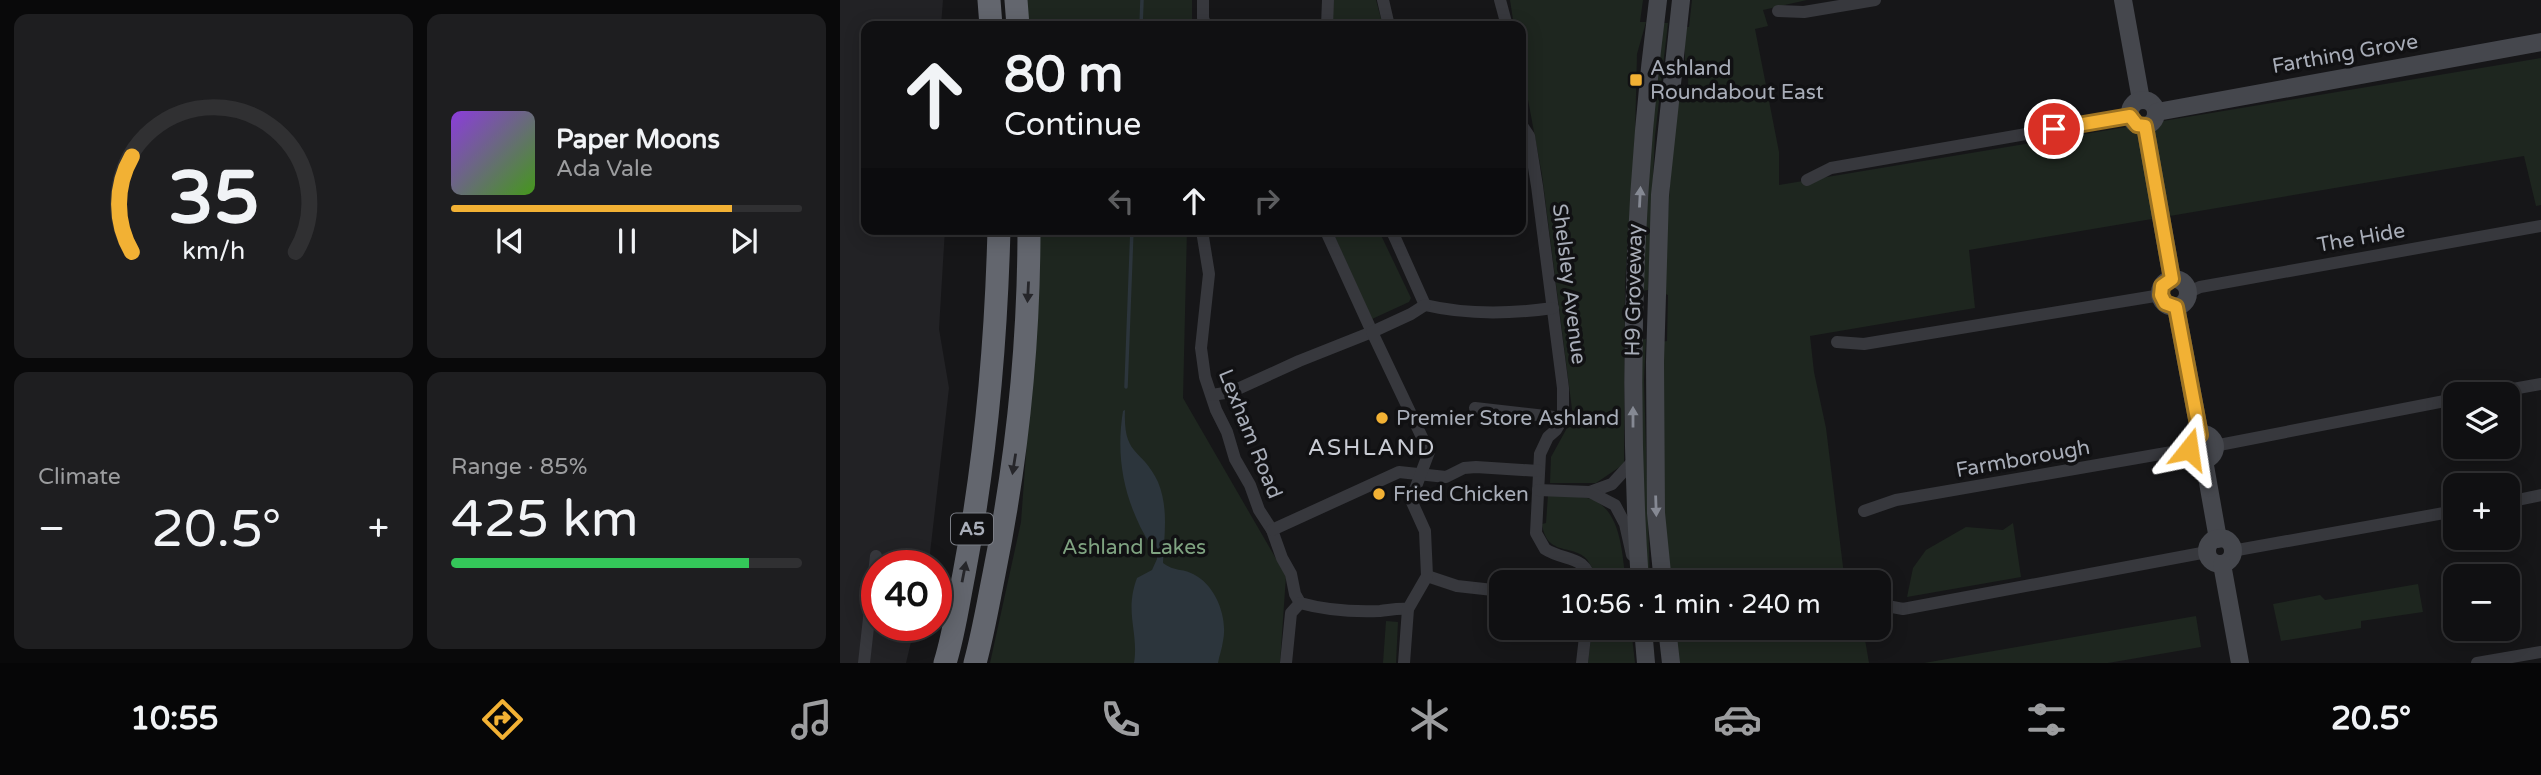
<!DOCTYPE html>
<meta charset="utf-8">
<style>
:root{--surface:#101012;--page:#1e1e20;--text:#f1f3f6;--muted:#9c9d9f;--line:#303032;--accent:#f2b134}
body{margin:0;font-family:"Varela Round",sans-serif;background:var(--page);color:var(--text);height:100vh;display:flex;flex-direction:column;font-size:26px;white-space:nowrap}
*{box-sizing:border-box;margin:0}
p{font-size:23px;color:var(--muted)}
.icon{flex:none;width:38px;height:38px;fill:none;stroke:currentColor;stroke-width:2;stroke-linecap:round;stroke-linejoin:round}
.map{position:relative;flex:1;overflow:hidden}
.panel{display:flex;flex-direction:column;gap:14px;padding:14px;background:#09090a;width:840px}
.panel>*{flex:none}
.top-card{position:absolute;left:21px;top:21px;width:665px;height:214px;border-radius:14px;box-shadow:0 4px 18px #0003,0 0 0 2px var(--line);background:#101012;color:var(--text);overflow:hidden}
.tools{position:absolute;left:1603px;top:382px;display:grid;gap:14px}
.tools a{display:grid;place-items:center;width:77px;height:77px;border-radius:14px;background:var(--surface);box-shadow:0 4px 18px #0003,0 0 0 2px var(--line);font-size:35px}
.speed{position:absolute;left:21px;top:550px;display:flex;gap:14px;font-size:35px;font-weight:700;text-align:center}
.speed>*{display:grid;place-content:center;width:91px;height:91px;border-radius:50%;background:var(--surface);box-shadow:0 4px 18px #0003,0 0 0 2px var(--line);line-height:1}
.speed .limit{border:10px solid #d22;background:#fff;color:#111}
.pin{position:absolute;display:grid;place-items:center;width:60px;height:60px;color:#fff;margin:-30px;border:4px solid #fff;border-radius:50%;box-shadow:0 2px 7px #0007}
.me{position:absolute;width:77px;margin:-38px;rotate:15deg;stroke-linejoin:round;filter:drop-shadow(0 0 5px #0008)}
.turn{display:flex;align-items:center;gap:24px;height:147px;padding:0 28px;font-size:32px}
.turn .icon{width:91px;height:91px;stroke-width:2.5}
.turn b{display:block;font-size:49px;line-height:60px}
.lanes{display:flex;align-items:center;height:66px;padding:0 28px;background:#0003;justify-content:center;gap:35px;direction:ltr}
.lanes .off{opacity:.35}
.big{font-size:52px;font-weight:600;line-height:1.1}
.panel .widget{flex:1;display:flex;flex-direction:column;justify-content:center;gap:10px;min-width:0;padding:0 24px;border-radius:14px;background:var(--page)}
.panel .dial{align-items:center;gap:0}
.dial svg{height:182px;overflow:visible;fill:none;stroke:var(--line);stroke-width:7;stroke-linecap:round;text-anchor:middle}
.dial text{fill:var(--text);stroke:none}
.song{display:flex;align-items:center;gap:21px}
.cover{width:84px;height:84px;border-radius:10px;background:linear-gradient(135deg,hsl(270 70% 55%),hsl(100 70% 35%))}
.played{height:7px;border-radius:4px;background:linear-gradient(90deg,var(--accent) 80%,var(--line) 80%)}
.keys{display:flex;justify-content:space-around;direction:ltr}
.heat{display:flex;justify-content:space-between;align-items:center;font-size:38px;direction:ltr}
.charge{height:10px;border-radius:5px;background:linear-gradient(90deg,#34c759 85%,var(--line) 0)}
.panel .tiles{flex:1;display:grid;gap:14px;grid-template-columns:repeat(2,1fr)}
.trip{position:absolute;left:649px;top:570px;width:402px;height:70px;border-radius:14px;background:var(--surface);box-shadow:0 4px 18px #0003,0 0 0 2px var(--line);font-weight:600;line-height:70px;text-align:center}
.dock{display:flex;height:112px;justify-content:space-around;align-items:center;background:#060607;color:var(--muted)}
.dock .icon{width:49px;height:49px}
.dock .on{color:var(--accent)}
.dock b{font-size:32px;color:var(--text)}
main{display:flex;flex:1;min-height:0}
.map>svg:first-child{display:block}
.built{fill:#222225}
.green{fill:#1e261f}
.water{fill:#2c353c}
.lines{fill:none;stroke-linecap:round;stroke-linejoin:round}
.stream{stroke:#2c353c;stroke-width:3.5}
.street{stroke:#37383d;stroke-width:12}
.secondary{stroke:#45474d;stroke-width:18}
.highway{stroke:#63666e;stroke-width:23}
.oneway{fill:#858993}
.oneway2{fill:#26262a}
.route-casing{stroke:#9d7322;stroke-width:18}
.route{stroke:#f2b134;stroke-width:12}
.poi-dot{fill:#f2b134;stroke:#111113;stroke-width:2.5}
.labels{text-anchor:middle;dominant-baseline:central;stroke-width:7;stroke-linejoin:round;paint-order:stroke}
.shield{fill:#111113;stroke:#7b7e86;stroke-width:2}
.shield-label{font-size:19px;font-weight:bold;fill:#a8adb8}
.street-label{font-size:21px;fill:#a8adb8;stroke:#111113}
.poi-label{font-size:21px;fill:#a8adb8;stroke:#111113;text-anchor:start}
.park-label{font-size:21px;fill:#7fa381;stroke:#111113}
.neighbourhood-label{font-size:23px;letter-spacing:2px;fill:#c9ccd4;stroke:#111113}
</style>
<main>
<section class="panel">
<div class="tiles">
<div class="widget dial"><svg viewBox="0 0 100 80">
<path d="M14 69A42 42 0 1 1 86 69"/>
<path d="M14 69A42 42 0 0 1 14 27" stroke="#f2b134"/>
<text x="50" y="56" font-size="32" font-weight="700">35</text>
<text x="50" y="72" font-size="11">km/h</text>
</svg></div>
<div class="widget">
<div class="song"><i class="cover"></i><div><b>Paper Moons</b><p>Ada Vale</p></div></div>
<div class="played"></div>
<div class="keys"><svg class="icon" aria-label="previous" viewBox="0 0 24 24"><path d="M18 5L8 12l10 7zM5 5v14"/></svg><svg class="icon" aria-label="pause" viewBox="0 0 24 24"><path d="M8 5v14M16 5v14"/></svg><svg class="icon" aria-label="next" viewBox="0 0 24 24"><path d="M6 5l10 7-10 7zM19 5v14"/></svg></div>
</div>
<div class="widget"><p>Climate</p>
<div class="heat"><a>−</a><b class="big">20.5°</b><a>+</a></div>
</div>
<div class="widget"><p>Range · 85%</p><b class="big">425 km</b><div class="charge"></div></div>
</div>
</section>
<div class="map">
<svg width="1701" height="663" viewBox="0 0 1701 663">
<rect width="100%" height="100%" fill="#161618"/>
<path class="built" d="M0 0H103L101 26H26V229H105L99 329 109 388 89 562 88 565H37V625H75L66 663H0Z"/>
<g class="green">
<path d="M186 0H352V26H188Z"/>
<path d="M494 0H536L543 26H496V21L492 18Z"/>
<path d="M670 0H803L800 22H806L797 54 795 136 785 283 784 464 756 483H710L711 457 733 417 702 175 681 62V26H674Z"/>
<path d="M852 0H967L923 10 928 26 915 29 939 152V185L1701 58V205L1696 206 1684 156 1129 250 1135 308 970 336 974 372 986 428 1005 583H828L823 522 821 342 827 341 828 295 823 293 834 121 843 86 848 85 849 62 845 61 844 27H849Z"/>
<path d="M822 23H828L815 136 808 290 801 291 808 159Z"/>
<path d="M199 229H347L343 398 446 576 440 663H150L181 522 200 263Z"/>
<path d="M498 229H538L571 298 569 302 532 319 495 237Z"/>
<path d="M806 339 804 380 810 583H805L800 340Z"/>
<path d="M708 495C721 496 735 496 747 498 782 506 782 555 786 583H756C754 577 754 571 751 566 740 540 707 561 702 524L706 523Z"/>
<path d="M1173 523 1181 577 1067 597 1073 568 1086 550 1126 527 1163 530Z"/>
<path d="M1578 584 1583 612 1521 621V628L1441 641 1433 604 1480 595 1485 600Z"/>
<path d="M1356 616 1361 647 1268 663H1084Z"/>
<path d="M546 621 558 622 556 663H543Z"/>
<path d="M752 628H791L795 663H748Z"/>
<path d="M831 628H1023L1029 663H834Z"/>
</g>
<path class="water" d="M285 410C283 458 302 447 318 482 329 509 324 535 323 563 335 572 342 568 353 574 376 585 388 618 383 641 382 649 379 656 378 663H294C299 631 284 613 297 578L312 570 317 559V547L311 546C285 504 275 460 283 411Z"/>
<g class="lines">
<g class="stream">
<path d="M301 26 302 0"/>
<path d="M286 387 292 229"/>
</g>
<g class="street">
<path d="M363 0V18L366 26"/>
<path d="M543 0 549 26"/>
<path d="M660 0 667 26"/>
<path d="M938 11 964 12 1035 0"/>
<path d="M487 26 488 0"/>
<path d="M681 85V109"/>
<path d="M681 124 689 136 697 186 723 388V418L716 430 708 437 700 454 696 533 705 549C725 562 746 554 751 583"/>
<path d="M967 180 991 168 1290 116"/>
<path d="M365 229 363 237 369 274 361 348 365 377 376 410 387 432 395 459 410 485 419 510 432 530 442 558 451 574 455 594 460 603"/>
<path d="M551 229 585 305"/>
<path d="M1349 292 1360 287 1701 226"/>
<path d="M585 305C627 315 670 314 713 308"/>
<path d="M997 342 1024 344 1321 295"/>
<path d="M1645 394 1701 384"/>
<path d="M372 395 391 392 459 361 532 332 485 229"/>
<path d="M635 408 723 418"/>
<path d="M1374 446 1615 399"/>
<path d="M698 490 750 492 772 484 793 461"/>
<path d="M750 492 775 505 785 524 792 555"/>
<path d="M1668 502 1701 495"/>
<path d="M1024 511 1056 500 1349 449"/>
<path d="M432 530 559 472 606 477 624 468 636 467 699 471"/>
<path d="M1392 551 1615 511"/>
<path d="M587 576 617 586 662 591"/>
<path d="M1042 605 1063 609 1367 552"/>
<path d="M24 663 36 556"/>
<path d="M446 663 451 613 460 603C485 610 514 612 540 611 550 610 558 608 568 609"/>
<path d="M564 663 568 609 587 576 585 531 571 500 589 452 532 332 571 314 585 305"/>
<path d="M742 663 746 628"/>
<path d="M1637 663 1701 652"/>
</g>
<g class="secondary">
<path d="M1283 0 1301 100"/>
<circle cx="1303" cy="113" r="13"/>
<path d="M1317 112 1701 42"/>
<path d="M1305 126 1332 279"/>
<circle cx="1334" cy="293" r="14"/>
<path d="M1336 307 1360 435"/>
<circle cx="1362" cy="447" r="13"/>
<path d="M1364 460 1378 539"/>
<circle cx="1380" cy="551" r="13"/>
<path d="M1382 564 1400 663"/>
<path d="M800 583C787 388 793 193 818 0"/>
<path d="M823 583 816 513 815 362 820 195 841 0"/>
<path d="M803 628 806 663"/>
<path d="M827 628 831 663"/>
</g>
<g class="highway">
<path d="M149 0 151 26"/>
<path d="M176 0 178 26"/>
<path d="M105 663C114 634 118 604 124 574 146 458 156 347 159 229"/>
<path d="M135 663C143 634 148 604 154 574 177 460 189 346 189 229"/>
</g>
</g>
<defs><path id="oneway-solid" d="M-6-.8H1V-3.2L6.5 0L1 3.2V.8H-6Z" transform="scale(1.75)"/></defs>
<g class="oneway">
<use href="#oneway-solid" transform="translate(800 197) rotate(-87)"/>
<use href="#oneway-solid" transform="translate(793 417) rotate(-90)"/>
<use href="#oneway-solid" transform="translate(816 506) rotate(88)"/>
</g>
<g class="oneway2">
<use href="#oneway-solid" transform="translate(188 292) rotate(93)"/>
<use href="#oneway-solid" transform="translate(174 464) rotate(99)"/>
<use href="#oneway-solid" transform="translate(124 572) rotate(-79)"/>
</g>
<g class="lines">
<g class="route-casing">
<path id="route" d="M1214 129 1290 116 1297 125 1305 126 1332 279 1322 286 1321 295 1325 303 1336 307 1360 435 1353 438 1349 449"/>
</g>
<use href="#route" class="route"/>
</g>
<g class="poi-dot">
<rect x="789" y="73" width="14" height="14" rx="3.5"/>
<circle cx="542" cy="418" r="7"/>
<circle cx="539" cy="494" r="7"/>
</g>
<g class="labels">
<rect class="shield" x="111" y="513.5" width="42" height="31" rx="5"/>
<g class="shield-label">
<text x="132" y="529">A5</text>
</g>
<g class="street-label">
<text transform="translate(1505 54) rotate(-10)">Farthing Grove</text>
<text transform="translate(1521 238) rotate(-10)">The Hide</text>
<text transform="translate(729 284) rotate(83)">Shelsley Avenue</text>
<text transform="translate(794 290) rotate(-89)">H9 Groveway</text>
<text transform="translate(410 434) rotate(68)">Lexham Road</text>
<text transform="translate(1183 459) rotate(-10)">Farmborough</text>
</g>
<g class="poi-label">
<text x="810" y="68">Ashland<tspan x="810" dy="24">Roundabout East</tspan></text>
<text x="556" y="418">Premier Store Ashland</text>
<text x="553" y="494">Fried Chicken</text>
</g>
<g class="park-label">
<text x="294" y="547">Ashland Lakes</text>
</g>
<g class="neighbourhood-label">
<text x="532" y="448">ASHLAND</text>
</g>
</g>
</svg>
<div class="tools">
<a><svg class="icon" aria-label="layers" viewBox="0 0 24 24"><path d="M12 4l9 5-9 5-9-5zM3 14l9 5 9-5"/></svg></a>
<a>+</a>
<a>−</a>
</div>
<div class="speed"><div class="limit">40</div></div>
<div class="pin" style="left:1214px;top:129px;background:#d93025"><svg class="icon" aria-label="arrive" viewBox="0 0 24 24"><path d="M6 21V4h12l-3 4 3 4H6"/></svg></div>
<svg class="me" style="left:1349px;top:449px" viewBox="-20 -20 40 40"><path d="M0-17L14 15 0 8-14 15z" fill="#f2b134" stroke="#fff" stroke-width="4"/></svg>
<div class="trip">10:56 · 1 min · 240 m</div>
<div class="top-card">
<div class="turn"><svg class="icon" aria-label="ahead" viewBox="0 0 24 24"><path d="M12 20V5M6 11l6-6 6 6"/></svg><div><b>80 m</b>Continue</div></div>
<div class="lanes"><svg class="icon off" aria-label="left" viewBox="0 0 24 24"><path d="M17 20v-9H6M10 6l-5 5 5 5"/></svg><svg class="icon" aria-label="ahead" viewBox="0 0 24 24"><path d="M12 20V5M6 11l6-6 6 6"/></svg><svg class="icon off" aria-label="right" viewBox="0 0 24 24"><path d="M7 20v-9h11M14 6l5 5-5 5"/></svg></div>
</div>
</div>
</main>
<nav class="dock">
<b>10:55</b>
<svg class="icon on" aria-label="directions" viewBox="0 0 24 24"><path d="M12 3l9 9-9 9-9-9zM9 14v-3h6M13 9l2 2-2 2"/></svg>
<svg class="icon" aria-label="music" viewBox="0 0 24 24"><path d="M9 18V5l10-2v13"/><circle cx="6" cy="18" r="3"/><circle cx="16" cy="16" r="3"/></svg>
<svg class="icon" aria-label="phone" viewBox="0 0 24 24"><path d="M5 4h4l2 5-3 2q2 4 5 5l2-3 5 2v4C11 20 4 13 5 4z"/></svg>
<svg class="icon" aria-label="climate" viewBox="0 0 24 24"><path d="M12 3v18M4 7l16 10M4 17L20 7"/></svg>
<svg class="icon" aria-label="car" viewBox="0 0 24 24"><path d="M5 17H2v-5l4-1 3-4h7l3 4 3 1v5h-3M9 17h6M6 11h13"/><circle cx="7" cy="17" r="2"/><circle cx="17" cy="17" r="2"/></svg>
<svg class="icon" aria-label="filters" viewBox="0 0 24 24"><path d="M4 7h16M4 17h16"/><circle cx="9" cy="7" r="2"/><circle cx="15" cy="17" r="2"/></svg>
<b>20.5°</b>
</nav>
